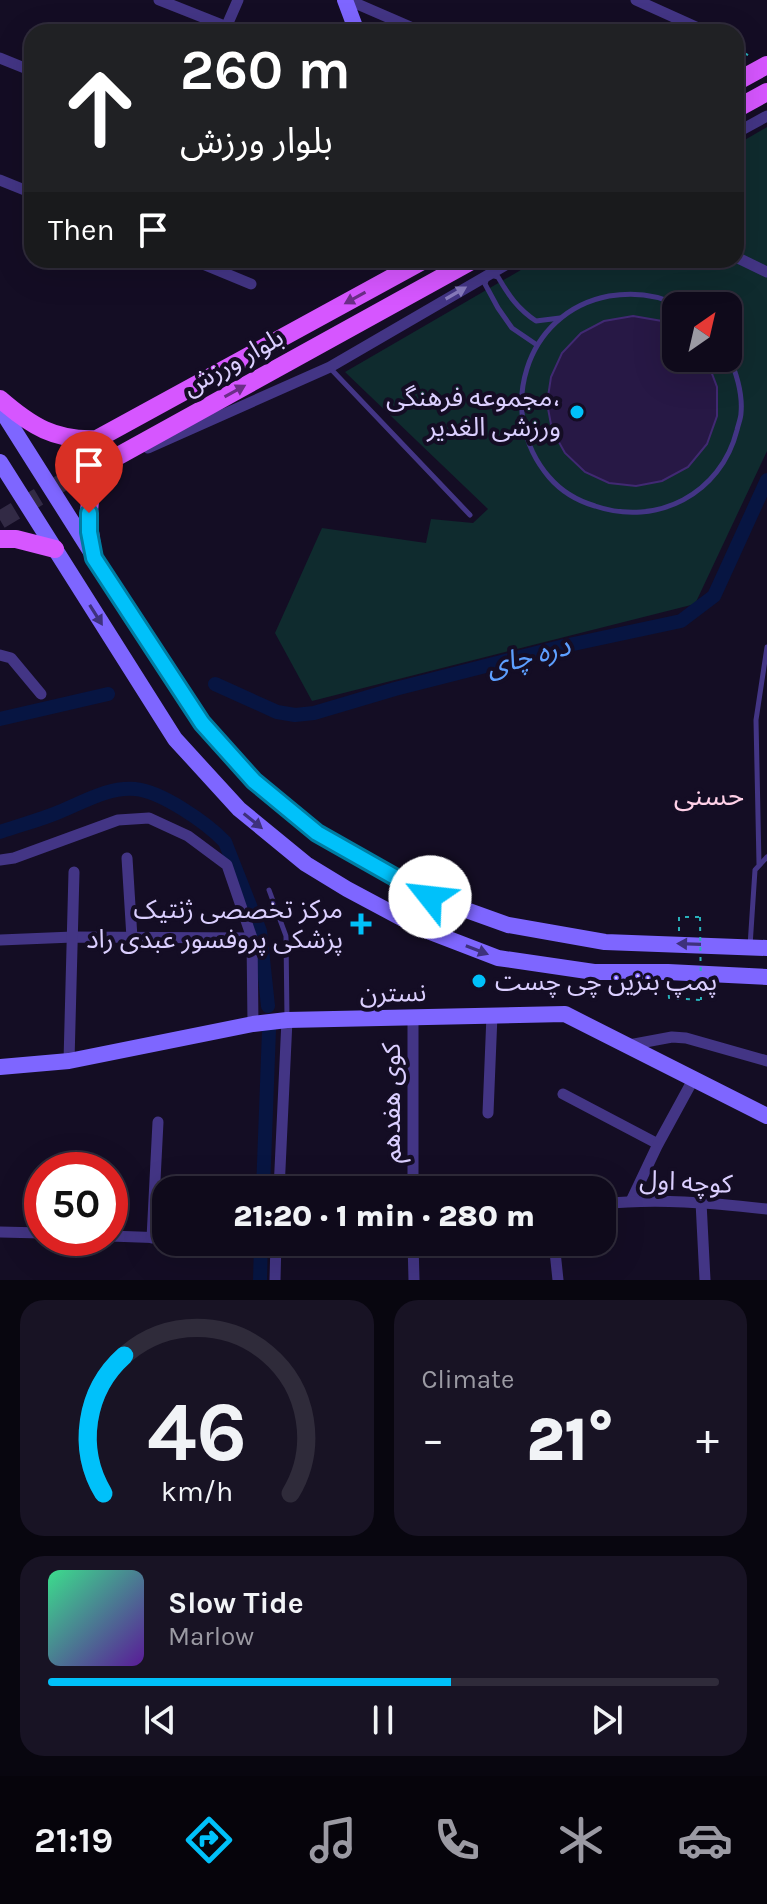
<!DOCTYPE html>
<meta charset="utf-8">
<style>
:root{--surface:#0f0a1b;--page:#181324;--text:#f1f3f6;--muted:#9b9aa3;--line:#2f2b3a;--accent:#00c1fa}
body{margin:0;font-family:Karla,"Noto Sans Arabic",sans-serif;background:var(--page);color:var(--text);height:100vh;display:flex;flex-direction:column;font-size:30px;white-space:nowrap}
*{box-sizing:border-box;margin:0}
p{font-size:26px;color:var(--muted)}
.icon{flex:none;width:44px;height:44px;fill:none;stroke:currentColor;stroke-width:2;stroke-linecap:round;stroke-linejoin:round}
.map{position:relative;height:1280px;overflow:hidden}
.side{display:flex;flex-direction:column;gap:20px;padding:20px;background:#08060f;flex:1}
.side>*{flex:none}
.top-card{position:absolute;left:24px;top:24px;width:720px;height:244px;border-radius:24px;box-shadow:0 8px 32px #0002,0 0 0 2px var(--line);background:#202124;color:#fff;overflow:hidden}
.needle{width:52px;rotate:34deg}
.controls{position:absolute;left:662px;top:292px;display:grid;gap:16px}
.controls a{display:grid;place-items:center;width:80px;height:80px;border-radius:16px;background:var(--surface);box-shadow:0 8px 32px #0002,0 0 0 2px var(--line);font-size:40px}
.speed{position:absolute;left:24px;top:1152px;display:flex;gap:16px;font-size:40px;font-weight:700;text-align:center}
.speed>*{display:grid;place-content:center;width:104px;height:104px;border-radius:50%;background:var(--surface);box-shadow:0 8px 32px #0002,0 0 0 2px var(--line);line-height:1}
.speed .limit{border:12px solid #d22;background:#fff;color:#111}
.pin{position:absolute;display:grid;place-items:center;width:68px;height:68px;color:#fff;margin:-82px -34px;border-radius:50% 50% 50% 0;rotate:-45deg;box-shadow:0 0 8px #0007}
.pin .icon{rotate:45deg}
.me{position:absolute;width:88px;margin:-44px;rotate:299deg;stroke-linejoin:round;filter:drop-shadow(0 0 6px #0008)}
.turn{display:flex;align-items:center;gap:28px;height:168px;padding:0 24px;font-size:36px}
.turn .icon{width:104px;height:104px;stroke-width:2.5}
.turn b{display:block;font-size:56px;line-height:68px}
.then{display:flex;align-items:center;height:76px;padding:0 24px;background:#0003;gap:16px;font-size:30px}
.big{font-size:60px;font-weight:800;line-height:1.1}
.side .tile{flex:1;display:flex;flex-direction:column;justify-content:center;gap:12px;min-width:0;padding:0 28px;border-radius:24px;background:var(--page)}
.side .dial{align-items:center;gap:0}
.dial svg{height:208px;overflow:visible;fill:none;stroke:var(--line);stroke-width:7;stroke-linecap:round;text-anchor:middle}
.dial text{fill:var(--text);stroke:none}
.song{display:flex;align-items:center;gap:24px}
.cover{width:96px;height:96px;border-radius:12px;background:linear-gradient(135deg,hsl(150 70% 55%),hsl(270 70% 35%))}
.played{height:8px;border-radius:4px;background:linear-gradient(90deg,var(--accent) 60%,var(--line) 60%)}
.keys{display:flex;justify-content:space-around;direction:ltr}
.heat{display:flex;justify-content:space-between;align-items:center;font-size:44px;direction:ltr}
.side .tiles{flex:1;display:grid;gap:20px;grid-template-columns:1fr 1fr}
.tile:last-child{grid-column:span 2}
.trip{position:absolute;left:152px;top:1176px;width:464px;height:80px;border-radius:24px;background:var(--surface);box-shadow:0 8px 32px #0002,0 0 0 2px var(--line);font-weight:800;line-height:80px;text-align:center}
.menu{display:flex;height:128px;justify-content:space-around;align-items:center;background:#06040b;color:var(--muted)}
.menu .icon{width:56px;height:56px}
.menu .active{color:var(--accent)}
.menu b{font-size:36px;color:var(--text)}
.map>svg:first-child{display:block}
.green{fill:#0f2b2e;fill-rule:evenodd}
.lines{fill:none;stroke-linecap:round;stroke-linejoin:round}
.canal{stroke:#071542;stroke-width:14}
.building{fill:#271845;stroke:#412973;stroke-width:2}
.primary-tunnel{stroke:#322a45;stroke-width:18;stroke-dasharray:18 9;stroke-linecap:butt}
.path{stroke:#28b0ba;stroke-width:2;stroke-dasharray:4 6;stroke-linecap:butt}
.lane{stroke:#433585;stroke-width:5}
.street{stroke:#433585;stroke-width:11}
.secondary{stroke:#7e66ff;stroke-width:16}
.primary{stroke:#d656ff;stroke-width:18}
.path-bridge{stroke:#28b0ba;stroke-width:2;stroke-dasharray:4 6;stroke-linecap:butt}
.oneway{fill:#877abc}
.oneway2{fill:#6b2e87}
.oneway3{fill:#3e317c}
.route-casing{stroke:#007da2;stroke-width:20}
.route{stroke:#00c1fa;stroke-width:14}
.poi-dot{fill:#00c1fa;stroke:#140d24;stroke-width:3}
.labels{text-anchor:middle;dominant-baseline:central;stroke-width:8;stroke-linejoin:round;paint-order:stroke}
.street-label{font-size:26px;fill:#dbcfff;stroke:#140d24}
.poi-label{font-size:26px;fill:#dbcfff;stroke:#140d24;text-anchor:end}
.water-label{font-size:28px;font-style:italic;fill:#5d9fff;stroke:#140d24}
.neighbourhood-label{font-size:28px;fill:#ffd1e8;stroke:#140d24}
</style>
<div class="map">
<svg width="767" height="1280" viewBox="0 0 767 1280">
<rect width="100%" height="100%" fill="#140d24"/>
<path class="green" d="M767 127V451L695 604 312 701 275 633 322 528 426 543 431 519 473 523 488 509 345 372 538 260H736V145ZM676 306H728V358H676Z"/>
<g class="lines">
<g class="canal">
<path d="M215 684 277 712 295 715 314 713 395 689 564 646 681 621 714 596 767 480"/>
<path d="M0 719 108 694"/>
<path d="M0 832C20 825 40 820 59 812 84 802 107 787 135 789 161 791 207 823 225 842L260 931 268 1006"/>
<path d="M263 1190 269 1030"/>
<path d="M260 1280 261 1242"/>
</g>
</g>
<path class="building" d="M633 316 662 321 676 329V358H706L717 387V416L707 444 688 467 662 481 636 486 609 483 585 472 565 453 552 430 547 403 551 377 562 353 581 333 604 321Z"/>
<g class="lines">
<path class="primary-tunnel" d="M0 520 118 449"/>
<g class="path">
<path d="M736 48 751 57"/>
<path d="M679 931V917H700"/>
<path d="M668 985 669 998 701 1000"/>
</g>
<g class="lane">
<path d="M679 306C657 294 634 292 609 296 524 312 495 414 549 477 561 491 578 501 595 506 657 527 721 494 737 430 738 425 741 418 741 413 743 392 736 372 728 354"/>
<path d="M537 345 512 328 498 308 485 284 488 274 498 277C509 296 518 309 536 321L560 318"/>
<path d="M330 368 470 515"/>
<path d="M759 864 756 720 767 647"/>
<path d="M269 890 286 936 287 1018"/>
<path d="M750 946 755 870 767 857"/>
</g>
<g class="street">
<path d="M159 0 240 32"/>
<path d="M348 0 422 32"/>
<path d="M636 0 707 32"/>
<path d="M224 32 238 0"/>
<path d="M0 58 32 71"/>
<path d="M736 133 767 116"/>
<path d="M0 180 32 193"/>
<path d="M736 257 767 272"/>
<path d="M193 260 251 284"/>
<path d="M148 448 330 367 514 260"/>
<path d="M0 655 11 658 41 694"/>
<path d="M127 858 132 938"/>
<path d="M0 860 14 858 118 820 149 818 188 836 227 865 252 938 253 1024"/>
<path d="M0 940 73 937 252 938"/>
<path d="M629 1045 672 1037 686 1038 767 1061"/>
<path d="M69 1061 74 872"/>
<path d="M563 1094 658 1144"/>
<path d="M488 1113 492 1015"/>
<path d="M279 1190 287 1020"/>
<path d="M413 1190V1016"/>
<path d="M631 1201 658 1144 694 1078"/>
<path d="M701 1202 705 1280"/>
<path d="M602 1204C657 1198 712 1203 767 1209"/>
<path d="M0 1232 42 1233"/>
<path d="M110 1236 166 1238"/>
<path d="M152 1238 158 1122"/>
<path d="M413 1242 414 1280"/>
<path d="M554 1242 558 1280"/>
<path d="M275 1280 276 1242"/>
</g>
<g class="secondary">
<path d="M345 0 357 32"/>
<path d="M0 408 153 650 202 723 254 781 317 833 430 897 508 925 605 942 767 948"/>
<path d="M0 462 175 739 239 809 306 864 347 889 420 928 498 958 594 972H668L767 977"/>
<path d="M0 1067 69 1061 253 1024 287 1020 565 1014 767 1116"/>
</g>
<g class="primary">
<path d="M736 82 767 65"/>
<path d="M736 109 767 92"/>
<path d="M0 399C31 426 55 441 97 439L424 260"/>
<path d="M0 539H16L55 549"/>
<path d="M94 558C89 531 84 500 99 475 102 470 107 465 111 460L473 260"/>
</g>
<path class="path-bridge" d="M700 917 701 1000"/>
</g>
<defs><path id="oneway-solid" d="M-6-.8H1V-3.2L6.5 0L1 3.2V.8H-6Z" transform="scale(2)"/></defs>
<use class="oneway" href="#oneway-solid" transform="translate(456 293) rotate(-30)"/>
<g class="oneway2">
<use href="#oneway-solid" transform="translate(355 298) rotate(151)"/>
<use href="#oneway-solid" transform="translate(235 391) rotate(-29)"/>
</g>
<g class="oneway3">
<use href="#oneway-solid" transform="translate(96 615) rotate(58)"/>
<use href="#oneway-solid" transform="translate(253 821) rotate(39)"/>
<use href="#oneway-solid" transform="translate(689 944) rotate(-178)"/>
<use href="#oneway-solid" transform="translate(477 950) rotate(21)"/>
</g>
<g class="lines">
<g class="route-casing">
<path id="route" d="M89 513V532L94 558 202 723 254 781 317 833 430 897"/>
</g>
<use href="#route" class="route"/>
</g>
<g class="poi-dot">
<circle cx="577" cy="412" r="8"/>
<path d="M357 912h8v8h8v8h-8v8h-8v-8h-8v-8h8z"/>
<circle cx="479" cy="981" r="8"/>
</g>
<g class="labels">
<g class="street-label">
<text transform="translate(233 362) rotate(-29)">بلوار ورزش</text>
<text transform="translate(393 993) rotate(-1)">نسترن</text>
<text transform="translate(391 1103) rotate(-90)">کوی هفدهم</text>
<text transform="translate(686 1182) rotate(3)">کوچه اول</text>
</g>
<g class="poi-label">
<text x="561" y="397">مجموعه فرهنگی،<tspan x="561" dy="30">ورزشی الغدیر</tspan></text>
<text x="343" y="909">مرکز تخصصی ژنتیک<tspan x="343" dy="30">پزشکی پروفسور عبدی راد</tspan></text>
<text x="495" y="981" text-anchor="start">پمپ بنزین چى چست</text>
</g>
<g class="water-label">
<text transform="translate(528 656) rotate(-15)">دره چای</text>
</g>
<g class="neighbourhood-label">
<text x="709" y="795">حسنی</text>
</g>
</g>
</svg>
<div class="controls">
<a><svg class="needle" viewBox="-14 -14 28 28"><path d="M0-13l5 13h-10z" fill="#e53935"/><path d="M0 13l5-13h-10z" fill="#9b9aa3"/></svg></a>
</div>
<div class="speed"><div class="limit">50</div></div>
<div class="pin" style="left:89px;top:513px;background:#d93025"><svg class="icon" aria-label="arrive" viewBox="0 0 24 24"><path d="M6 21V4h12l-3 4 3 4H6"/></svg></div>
<svg class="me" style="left:430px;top:897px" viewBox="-20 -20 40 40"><circle r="19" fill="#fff"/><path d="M0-13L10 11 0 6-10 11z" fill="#00c1fa"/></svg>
<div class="trip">21:20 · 1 min · 280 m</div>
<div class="top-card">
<div class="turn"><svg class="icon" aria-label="ahead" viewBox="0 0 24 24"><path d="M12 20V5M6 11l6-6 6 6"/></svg><div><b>260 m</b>بلوار ورزش</div></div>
<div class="then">Then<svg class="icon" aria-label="arrive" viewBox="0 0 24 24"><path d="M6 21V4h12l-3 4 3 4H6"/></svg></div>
</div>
</div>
<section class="side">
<div class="tiles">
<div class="tile dial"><svg viewBox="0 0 100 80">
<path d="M14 69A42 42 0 1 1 86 69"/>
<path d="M14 69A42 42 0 0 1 22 16" stroke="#00c1fa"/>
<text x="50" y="56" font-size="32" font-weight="700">46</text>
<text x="50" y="72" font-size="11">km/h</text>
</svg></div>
<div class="tile"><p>Climate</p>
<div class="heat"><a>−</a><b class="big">21°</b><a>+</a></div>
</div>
<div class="tile">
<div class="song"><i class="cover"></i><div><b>Slow Tide</b><p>Marlow</p></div></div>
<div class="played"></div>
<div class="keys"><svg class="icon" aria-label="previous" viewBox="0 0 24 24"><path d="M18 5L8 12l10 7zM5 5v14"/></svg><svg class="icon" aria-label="pause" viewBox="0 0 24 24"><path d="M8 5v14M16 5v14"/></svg><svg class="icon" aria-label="next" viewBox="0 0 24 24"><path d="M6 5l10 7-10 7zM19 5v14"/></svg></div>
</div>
</div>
</section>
<nav class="menu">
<b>21:19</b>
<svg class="icon active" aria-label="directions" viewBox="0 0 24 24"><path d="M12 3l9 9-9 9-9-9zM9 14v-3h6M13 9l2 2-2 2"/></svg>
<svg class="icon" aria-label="music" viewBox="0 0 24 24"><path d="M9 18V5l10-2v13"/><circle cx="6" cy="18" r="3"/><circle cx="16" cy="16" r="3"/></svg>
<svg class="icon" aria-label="phone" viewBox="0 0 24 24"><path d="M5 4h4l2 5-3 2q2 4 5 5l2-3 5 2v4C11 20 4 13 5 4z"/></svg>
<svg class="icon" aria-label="climate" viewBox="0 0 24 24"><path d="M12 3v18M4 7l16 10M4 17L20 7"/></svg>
<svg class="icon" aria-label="car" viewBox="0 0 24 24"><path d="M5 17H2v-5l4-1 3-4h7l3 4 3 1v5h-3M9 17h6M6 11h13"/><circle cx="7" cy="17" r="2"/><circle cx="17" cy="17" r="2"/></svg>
</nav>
